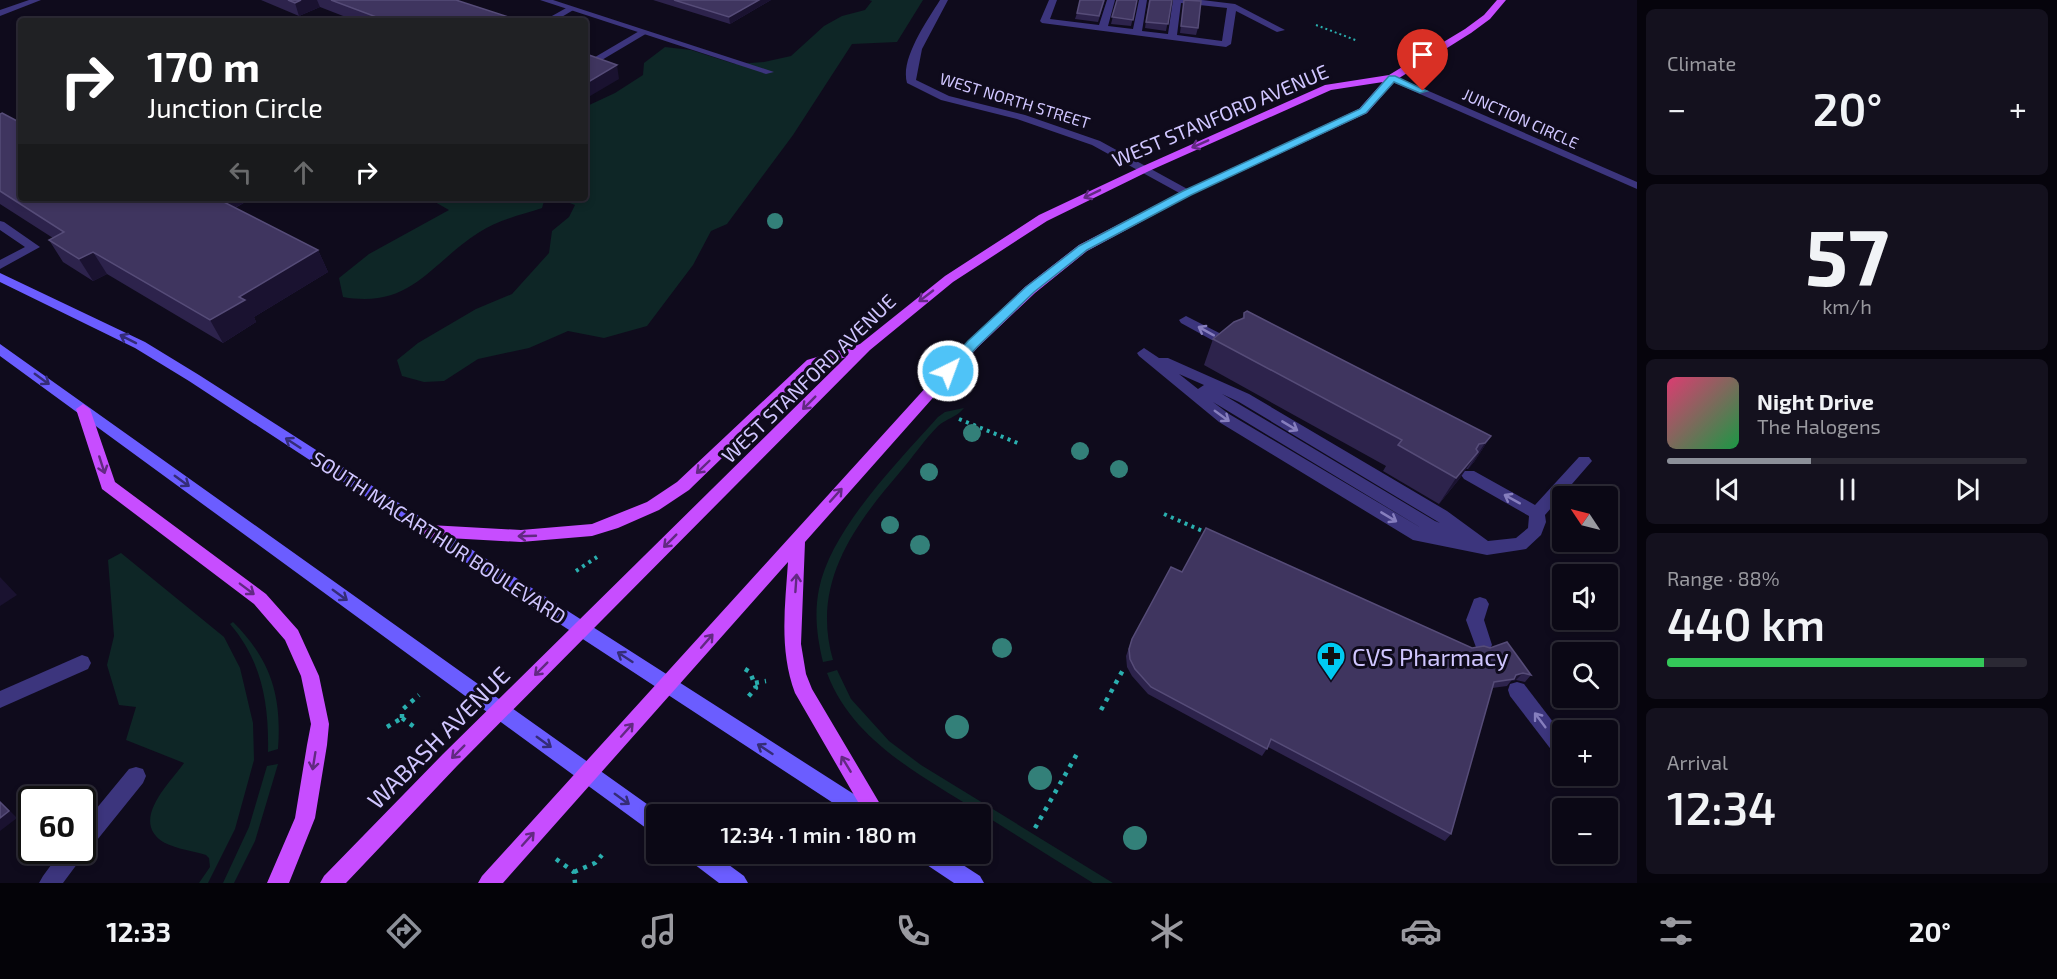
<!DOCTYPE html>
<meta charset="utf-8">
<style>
:root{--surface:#0b0815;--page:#14111e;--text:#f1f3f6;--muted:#9a9aa0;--line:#2b2934;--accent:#8c9099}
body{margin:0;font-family:"Exo 2",sans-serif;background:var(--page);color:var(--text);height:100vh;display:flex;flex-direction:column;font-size:22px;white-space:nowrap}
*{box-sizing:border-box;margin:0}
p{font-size:20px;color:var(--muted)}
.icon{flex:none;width:33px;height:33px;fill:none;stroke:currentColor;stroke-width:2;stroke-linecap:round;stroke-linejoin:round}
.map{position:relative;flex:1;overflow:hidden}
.details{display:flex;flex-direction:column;gap:9px;padding:9px;background:#06040c;width:420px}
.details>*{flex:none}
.banner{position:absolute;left:18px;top:18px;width:570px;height:183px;border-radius:6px;box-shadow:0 3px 9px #0003,0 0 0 2px var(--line);background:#202124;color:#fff;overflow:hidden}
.needle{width:39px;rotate:305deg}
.buttons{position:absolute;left:1552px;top:486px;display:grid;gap:12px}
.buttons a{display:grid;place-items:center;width:66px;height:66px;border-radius:6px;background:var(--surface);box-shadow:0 3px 9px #0003,0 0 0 2px var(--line);font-size:30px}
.speed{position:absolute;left:18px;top:786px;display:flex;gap:12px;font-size:30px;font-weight:700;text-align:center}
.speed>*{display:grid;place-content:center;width:78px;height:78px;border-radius:50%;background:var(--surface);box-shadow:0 3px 9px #0003,0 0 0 2px var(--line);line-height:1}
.speed .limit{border:3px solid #111;border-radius:9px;background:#fff;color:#111}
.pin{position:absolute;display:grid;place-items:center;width:51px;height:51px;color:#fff;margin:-62px -26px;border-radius:50% 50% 50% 0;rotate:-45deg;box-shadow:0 0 6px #0007}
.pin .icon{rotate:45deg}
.me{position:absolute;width:66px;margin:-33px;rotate:42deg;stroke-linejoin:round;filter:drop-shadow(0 0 4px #0008)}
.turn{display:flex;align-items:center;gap:21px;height:126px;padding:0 30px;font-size:27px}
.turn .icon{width:78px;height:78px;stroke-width:2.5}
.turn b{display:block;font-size:42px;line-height:51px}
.lanes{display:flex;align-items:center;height:57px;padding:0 30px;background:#0003;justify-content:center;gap:30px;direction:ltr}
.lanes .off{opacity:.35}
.big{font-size:45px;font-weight:600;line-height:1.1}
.details .widget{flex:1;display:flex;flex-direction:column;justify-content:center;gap:9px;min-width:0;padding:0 21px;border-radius:9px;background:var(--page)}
.details .dial{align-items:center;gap:0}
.dial b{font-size:78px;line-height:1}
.song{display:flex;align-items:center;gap:18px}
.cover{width:72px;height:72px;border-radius:9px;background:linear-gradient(135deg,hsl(340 70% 55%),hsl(140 70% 35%))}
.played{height:6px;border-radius:3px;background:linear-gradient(90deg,var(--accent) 40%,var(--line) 40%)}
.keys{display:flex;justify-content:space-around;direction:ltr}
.heat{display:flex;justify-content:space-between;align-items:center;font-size:33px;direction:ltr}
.charge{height:9px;border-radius:4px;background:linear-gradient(90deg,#34c759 88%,var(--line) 0)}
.trip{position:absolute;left:646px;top:804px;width:345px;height:60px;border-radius:6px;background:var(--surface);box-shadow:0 3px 9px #0003,0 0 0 2px var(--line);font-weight:600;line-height:60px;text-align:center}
.menu{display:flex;height:96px;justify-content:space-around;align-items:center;background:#040308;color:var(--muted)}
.menu .icon{width:42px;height:42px}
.menu .current{color:var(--accent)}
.menu b{font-size:27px;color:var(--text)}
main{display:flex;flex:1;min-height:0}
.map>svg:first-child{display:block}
.green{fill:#0e2626}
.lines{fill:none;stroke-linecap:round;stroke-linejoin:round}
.path-far2{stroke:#2aafaf;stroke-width:2;stroke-dasharray:2 3;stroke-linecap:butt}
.path-far1{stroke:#2aafaf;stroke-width:4;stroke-dasharray:3 4.5;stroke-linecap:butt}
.path{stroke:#2aafaf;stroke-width:4.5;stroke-dasharray:4 6;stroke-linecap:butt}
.lane{fill:#3c357d;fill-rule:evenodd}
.street{fill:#3c357d;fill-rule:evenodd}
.secondary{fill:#6b5dff;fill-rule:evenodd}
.primary{fill:#c74dff;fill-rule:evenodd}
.tree{fill:#338079}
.wall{fill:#2d234c}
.shaded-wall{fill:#1a1230}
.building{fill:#3f355f;stroke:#564c78;stroke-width:1.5}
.oneway{stroke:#622982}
.oneway2{stroke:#867ebe}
.oneway3{stroke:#342c77}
.route{fill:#4fc3f7;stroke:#337fa1;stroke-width:1.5}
.labels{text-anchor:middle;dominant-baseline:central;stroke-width:6;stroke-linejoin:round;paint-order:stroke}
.far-street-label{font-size:16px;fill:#d0c6ff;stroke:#0f0b1c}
.street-label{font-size:20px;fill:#d0c6ff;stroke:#0f0b1c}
.near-poi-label{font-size:24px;fill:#d0c6ff;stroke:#0f0b1c;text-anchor:start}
.near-street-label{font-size:24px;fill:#d0c6ff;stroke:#0f0b1c}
</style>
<main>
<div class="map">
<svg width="1637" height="883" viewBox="0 0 1637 883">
<rect width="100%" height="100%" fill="#0f0b1c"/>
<g class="green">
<path d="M869 0H923L897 42 852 44 793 135 727 224 711 231 693 265 647 326 604 338 568 331 529 348 478 359 444 381 424 382 402 376 397 360 418 343 476 309 512 294 549 253 552 231 569 217 575 205 557 198H585V107L615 93 643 75 644 63 665 47 691 50 735 64 764 62 791 56 824 26 842 16 865 10 872 1Z"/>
<path d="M428 198H545L542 208C521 215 497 220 478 233 430 264 411 309 343 297L339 278 369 254 449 210Z"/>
<path d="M964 408C957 417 946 419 938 426 924 440 913 457 900 472 853 527 811 584 833 660L823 662C817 637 814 614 819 589 831 529 898 462 938 417L945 412Z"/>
<path d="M121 553 224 637 240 668 253 723 254 760 235 829 208 883H199L210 867 209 858 206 855C193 851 177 849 165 843 128 822 170 783 184 763L126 740 136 707 119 705 107 665 114 636 108 560Z"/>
<path d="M233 622C271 660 282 696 278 749L268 752C269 704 262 661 230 624Z"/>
<path d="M837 670 851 699 889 741 921 765 1113 883H1093C1054 859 1015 834 976 810 919 774 852 740 827 673Z"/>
<path d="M278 764 255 841 234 883H223L249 827 267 766Z"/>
</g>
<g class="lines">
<path class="path-far2" d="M1316 25 1358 41"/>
<g class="path-far1">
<path d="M959 419 1020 444"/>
<path d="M1164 514 1207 533"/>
<path d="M576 571 597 557"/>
</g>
<g class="path">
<path d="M745 669 750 672 756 688 748 697"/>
<path d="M755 683 766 681"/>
<path d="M1101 710 1123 670"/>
<path d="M402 718V710L419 695"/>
<path d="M402 718 417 729"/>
<path d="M387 727 402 718"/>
<path d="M1035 828 1078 752"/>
<path d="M556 859 574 872 575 883"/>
<path d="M574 872 595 863 602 855"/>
</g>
<g class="lane">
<path d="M1049 0H1057L1050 19 1099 25 1107 0H1115L1108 26 1133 29 1139 0H1147L1142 31 1168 34 1173 0H1202L1235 4 1285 30 1277 32 1236 11 1231 44 1226 47 1042 23 1040 21ZM1181 3 1227 8 1222 41 1177 35Z"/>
<path d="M568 7 575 9 555 21H543Z"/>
<path d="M641 30 649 32 585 70V63Z"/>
<path d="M0 221 4 222 40 247 0 269V260L25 247 0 230Z"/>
<path d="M1186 316 1231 339 1233 342 1226 346 1221 345 1181 323 1179 320Z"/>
<path d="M1144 348 1159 358H1168L1249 394 1447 511 1488 541 1516 538 1528 528 1529 516 1464 479 1461 475 1464 471H1474L1535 505 1579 457H1589L1592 461 1545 515 1546 522 1541 535 1526 549 1520 550 1487 555 1413 540 1219 422 1139 356 1137 353ZM1179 374 1204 385 1198 389ZM1222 394 1239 402 1440 523 1435 521ZM1213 402 1423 529 1229 414Z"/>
<path d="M1480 597 1486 599 1489 604 1484 620 1492 645 1489 650 1483 653 1477 650 1466 620 1474 599Z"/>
<path d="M1517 682 1524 684 1563 735V759L1556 756 1510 696 1508 690 1510 684Z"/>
</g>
<g class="street">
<path d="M29 0H41L0 16V10Z"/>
<path d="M540 0H553L774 72 766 74Z"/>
<path d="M940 0H948L922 49 916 80 949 96 1025 115 1100 141 1191 191V195H1183L1092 145 1017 119 941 100 907 83C900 59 927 21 940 0Z"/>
<path d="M1392 75 1637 182V189L1388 80V76Z"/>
<path d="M82 655 88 657 91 663 88 669 0 708V691Z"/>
<path d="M136 767 143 769 146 776 143 783 89 850 86 852 63 883H39L43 876 62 850H82V826L129 769Z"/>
</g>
<g class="secondary">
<path d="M0 273 145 342 199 375 874 807 877 814H850L189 381 135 348 0 282Z"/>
<path d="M0 344 661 814H657V834L650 831 0 356Z"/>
<path d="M687 854H714L744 876 748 883H719L690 861Z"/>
<path d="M918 854H946L980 876 984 883H954L921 861Z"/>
</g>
<g class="primary">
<path d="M1497 0H1506L1490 19 1471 33 1396 80 1367 113 1191 195 1087 251 1035 293 978 347 805 542 801 644 806 674 812 689 886 814H865L795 693C779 650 785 607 788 562L503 883H478L482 876 968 341 1025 287 1079 245 1183 191 1359 109 1383 82 1331 90 1149 171 1047 221 953 282 870 350 457 766 346 883H320L324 876 443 754 846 357 817 366 689 490 659 510 618 528 592 536 521 542 430 537 424 535 422 531 424 527 430 525 521 530 592 524 647 502 677 482 807 360 860 344 945 276 1039 215 1141 167 1325 85 1389 75 1465 29 1484 15Z"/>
<path d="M83 404 90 409 115 482 266 594 298 630 319 676 329 724 327 745 315 818 289 883H267L295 818 307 745 311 724 301 676 285 640 254 604 102 489 76 409Z"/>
</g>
</g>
<g class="tree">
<circle cx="775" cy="221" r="8"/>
<circle cx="972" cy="433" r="9"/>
<circle cx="1080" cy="451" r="9"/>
<circle cx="1119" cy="469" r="9"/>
<circle cx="929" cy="472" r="9"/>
<circle cx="890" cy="525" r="9"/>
<circle cx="920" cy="545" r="10"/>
<circle cx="1002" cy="648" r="10"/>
<circle cx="957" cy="727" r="12"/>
<circle cx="1040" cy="778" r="12"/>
<circle cx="1135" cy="838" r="12"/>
</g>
<g class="wall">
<path d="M261 0H456L521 21H356L320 7 299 16Z"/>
<path d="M653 0H771L730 24Z"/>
<path d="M1105 0 1098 22 1075 19 1077 13Z"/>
<path d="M1117 0H1137L1131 26 1111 24Z"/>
<path d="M1149 0H1172L1166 31 1145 28Z"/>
<path d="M1184 0 1198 28 1196 35 1180 33Z"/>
<path d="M0 114 21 198H248L249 200 235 208 318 250 328 272 254 317 256 322 223 343 107 274 93 281 63 262 49 240 53 238 0 204Z"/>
<path d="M1244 313 1491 436 1474 462 1468 469H1466L1460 478 1439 504 1383 471 1386 466 1204 365 1213 339 1242 319Z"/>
<path d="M1182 572 1531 675 1525 682 1516 680 1511 681 1507 686 1492 688 1451 834 1445 841 1268 747 1262 756 1148 694 1132 676 1127 667 1126 656 1132 639Z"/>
</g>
<g class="shaded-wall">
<path d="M301 0H317L320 7 299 16 295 3Z"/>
<path d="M759 0H771L730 24 729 17Z"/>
<path d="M617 65 619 79 585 99V84Z"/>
<path d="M210 198H248L249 200 219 216Z"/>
<path d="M318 250 328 272 254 317 256 322 223 343 210 320 239 297Z"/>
<path d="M93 252 107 274 93 281 79 259Z"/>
<path d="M1491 436 1474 462 1468 469 1485 443Z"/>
<path d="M1478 452 1460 478 1439 504 1456 478Z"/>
<path d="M0 577 17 595 0 606Z"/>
<path d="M1523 673 1516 680 1511 681 1516 675Z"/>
<path d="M0 801 17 818 0 831Z"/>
</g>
<g class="building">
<path d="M288 0H301L295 3Z"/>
<path d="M331 0H456L521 21H387Z"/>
<path d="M674 0H759L729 17Z"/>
<path d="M1080 0H1104L1099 16 1077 13Z"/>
<path d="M1117 0H1137L1133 20 1112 17Z"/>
<path d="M1150 0H1172L1168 24 1146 22Z"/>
<path d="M1184 0 1201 1 1198 28 1181 26Z"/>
<path d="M589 55 617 65 585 84V57Z"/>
<path d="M2 113 21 123V198H216L318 250 239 297 245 300 210 320 93 252 79 259 49 240 64 232 0 191V114Z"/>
<path d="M1247 311 1491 436 1485 443 1479 444 1476 449 1478 452 1456 478 1398 445 1402 440 1213 339 1234 322 1244 318V313Z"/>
<path d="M1206 528 1472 648 1484 646 1490 648 1507 642 1531 675 1523 673 1516 675 1514 679 1494 682 1451 834 1271 739 1267 749 1151 687 1135 669 1130 659 1129 649 1132 639 1171 567 1182 572Z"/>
<path d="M0 802 9 811 0 818Z"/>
</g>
<defs><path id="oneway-shaft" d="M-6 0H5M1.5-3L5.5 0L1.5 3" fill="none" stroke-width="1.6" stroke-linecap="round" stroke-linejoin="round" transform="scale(1.5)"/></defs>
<g class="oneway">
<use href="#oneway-shaft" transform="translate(1200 144) rotate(156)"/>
<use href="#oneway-shaft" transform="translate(1092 194) rotate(154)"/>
<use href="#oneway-shaft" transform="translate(926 296) rotate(142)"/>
<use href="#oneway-shaft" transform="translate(809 403) rotate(135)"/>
<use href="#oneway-shaft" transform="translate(102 465) rotate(72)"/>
<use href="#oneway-shaft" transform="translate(703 467) rotate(136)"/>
<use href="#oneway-shaft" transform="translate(836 495) rotate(-48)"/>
<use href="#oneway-shaft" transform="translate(527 536) rotate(178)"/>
<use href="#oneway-shaft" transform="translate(670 541) rotate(135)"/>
<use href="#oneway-shaft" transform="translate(796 583) rotate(-86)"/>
<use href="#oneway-shaft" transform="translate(247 589) rotate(37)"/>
<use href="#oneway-shaft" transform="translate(707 641) rotate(-49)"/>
<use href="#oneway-shaft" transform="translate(541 669) rotate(135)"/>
<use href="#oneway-shaft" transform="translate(627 730) rotate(-48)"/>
<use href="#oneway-shaft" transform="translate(458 752) rotate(135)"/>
<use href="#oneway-shaft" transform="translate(314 761) rotate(99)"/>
<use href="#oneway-shaft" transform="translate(846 764) rotate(-121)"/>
<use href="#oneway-shaft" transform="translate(528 839) rotate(-48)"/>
</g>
<g class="oneway2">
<use href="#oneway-shaft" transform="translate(1206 331) rotate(-151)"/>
<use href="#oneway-shaft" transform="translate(1222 416) rotate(36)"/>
<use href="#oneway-shaft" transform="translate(1290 426) rotate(31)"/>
<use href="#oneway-shaft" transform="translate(1512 499) rotate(-151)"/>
<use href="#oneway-shaft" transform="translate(1389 517) rotate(31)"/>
<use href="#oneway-shaft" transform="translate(1540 720) rotate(-127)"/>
</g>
<g class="oneway3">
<use href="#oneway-shaft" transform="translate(128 339) rotate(-153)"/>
<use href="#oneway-shaft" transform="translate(42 379) rotate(36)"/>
<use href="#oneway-shaft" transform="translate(293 443) rotate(-147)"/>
<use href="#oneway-shaft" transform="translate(182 481) rotate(36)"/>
<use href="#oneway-shaft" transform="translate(340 595) rotate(36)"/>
<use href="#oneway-shaft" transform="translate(625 657) rotate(-147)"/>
<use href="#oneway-shaft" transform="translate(544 742) rotate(36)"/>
<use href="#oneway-shaft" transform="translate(765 749) rotate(-147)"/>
<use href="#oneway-shaft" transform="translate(622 799) rotate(36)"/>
</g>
<path class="route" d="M1389 76H1395L1427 91 1420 93 1394 82 1366 113 1191 195 1087 250 1034 292 977 347 953 374H944L942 371 944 368 968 341 1026 287 1079 246 1183 191 1360 109Z"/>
<defs>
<g id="pharmacy-pin" transform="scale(1.5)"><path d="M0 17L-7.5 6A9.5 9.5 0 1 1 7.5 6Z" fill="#00caf1" stroke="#0f0b1c"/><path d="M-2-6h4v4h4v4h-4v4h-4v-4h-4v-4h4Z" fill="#111"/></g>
</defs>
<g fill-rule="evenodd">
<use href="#pharmacy-pin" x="1331" y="656"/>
</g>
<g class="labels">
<g class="far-street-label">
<text transform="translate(1015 100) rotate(17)">WEST NORTH STREET</text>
<text transform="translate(1521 118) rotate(24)">JUNCTION CIRCLE</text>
</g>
<g class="street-label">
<text transform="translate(1220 115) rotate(-23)">WEST STANFORD AVENUE</text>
<text transform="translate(808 378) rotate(-44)">WEST STANFORD AVENUE</text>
<text transform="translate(439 537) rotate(33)">SOUTH MACARTHUR BOULEVARD</text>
</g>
<g class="near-poi-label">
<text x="1352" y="656">CVS Pharmacy</text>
</g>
<g class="near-street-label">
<text transform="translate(438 737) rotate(-45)">WABASH AVENUE</text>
</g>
</g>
</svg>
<div class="buttons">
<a><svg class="needle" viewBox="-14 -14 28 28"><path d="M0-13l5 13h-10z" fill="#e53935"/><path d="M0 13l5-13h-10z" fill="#9a9aa0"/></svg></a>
<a><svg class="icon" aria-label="sound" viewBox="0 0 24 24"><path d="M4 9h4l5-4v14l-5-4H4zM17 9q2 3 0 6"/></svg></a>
<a><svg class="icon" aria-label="search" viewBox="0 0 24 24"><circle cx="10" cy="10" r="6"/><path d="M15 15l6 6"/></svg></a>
<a>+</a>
<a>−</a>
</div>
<div class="speed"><div class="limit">60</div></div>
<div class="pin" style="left:1423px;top:91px;background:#d93025"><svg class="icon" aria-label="arrive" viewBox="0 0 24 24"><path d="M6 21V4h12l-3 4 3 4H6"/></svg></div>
<svg class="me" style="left:948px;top:371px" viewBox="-20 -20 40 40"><circle r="17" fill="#4fc3f7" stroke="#fff" stroke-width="3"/><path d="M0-11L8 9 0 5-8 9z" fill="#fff"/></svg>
<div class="trip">12:34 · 1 min · 180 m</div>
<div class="banner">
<div class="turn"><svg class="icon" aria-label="right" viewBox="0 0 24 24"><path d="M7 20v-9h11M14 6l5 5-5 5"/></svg><div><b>170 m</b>Junction Circle</div></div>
<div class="lanes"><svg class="icon off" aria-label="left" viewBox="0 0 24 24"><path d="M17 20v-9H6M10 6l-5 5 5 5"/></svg><svg class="icon off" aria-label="ahead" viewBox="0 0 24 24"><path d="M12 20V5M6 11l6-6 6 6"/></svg><svg class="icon" aria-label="right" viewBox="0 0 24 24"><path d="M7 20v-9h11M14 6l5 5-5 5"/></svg></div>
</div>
</div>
<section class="details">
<div class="widget"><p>Climate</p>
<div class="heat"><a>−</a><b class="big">20°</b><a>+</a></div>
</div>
<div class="widget dial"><b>57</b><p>km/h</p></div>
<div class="widget">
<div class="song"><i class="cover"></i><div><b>Night Drive</b><p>The Halogens</p></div></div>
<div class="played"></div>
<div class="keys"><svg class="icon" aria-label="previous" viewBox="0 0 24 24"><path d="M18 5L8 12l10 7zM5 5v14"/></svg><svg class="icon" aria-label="pause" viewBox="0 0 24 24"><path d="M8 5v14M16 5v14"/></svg><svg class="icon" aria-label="next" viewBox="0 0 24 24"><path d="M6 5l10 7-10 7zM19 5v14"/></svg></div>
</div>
<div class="widget"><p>Range · 88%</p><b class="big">440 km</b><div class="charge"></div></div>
<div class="widget"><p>Arrival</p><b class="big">12:34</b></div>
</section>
</main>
<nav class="menu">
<b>12:33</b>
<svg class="icon current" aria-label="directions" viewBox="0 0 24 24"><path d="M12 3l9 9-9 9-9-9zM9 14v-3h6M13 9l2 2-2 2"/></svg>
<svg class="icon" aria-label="music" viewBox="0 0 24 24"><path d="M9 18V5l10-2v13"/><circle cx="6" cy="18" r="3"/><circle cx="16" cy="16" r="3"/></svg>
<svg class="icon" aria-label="phone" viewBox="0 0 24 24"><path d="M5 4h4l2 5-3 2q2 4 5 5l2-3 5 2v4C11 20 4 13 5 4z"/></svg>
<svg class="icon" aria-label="climate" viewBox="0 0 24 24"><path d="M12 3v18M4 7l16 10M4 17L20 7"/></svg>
<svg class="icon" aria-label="car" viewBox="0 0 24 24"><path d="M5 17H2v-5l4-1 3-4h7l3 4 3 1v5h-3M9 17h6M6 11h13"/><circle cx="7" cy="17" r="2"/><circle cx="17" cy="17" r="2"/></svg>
<svg class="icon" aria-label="filters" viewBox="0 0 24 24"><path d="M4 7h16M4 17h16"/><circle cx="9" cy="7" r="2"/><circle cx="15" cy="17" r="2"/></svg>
<b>20°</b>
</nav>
